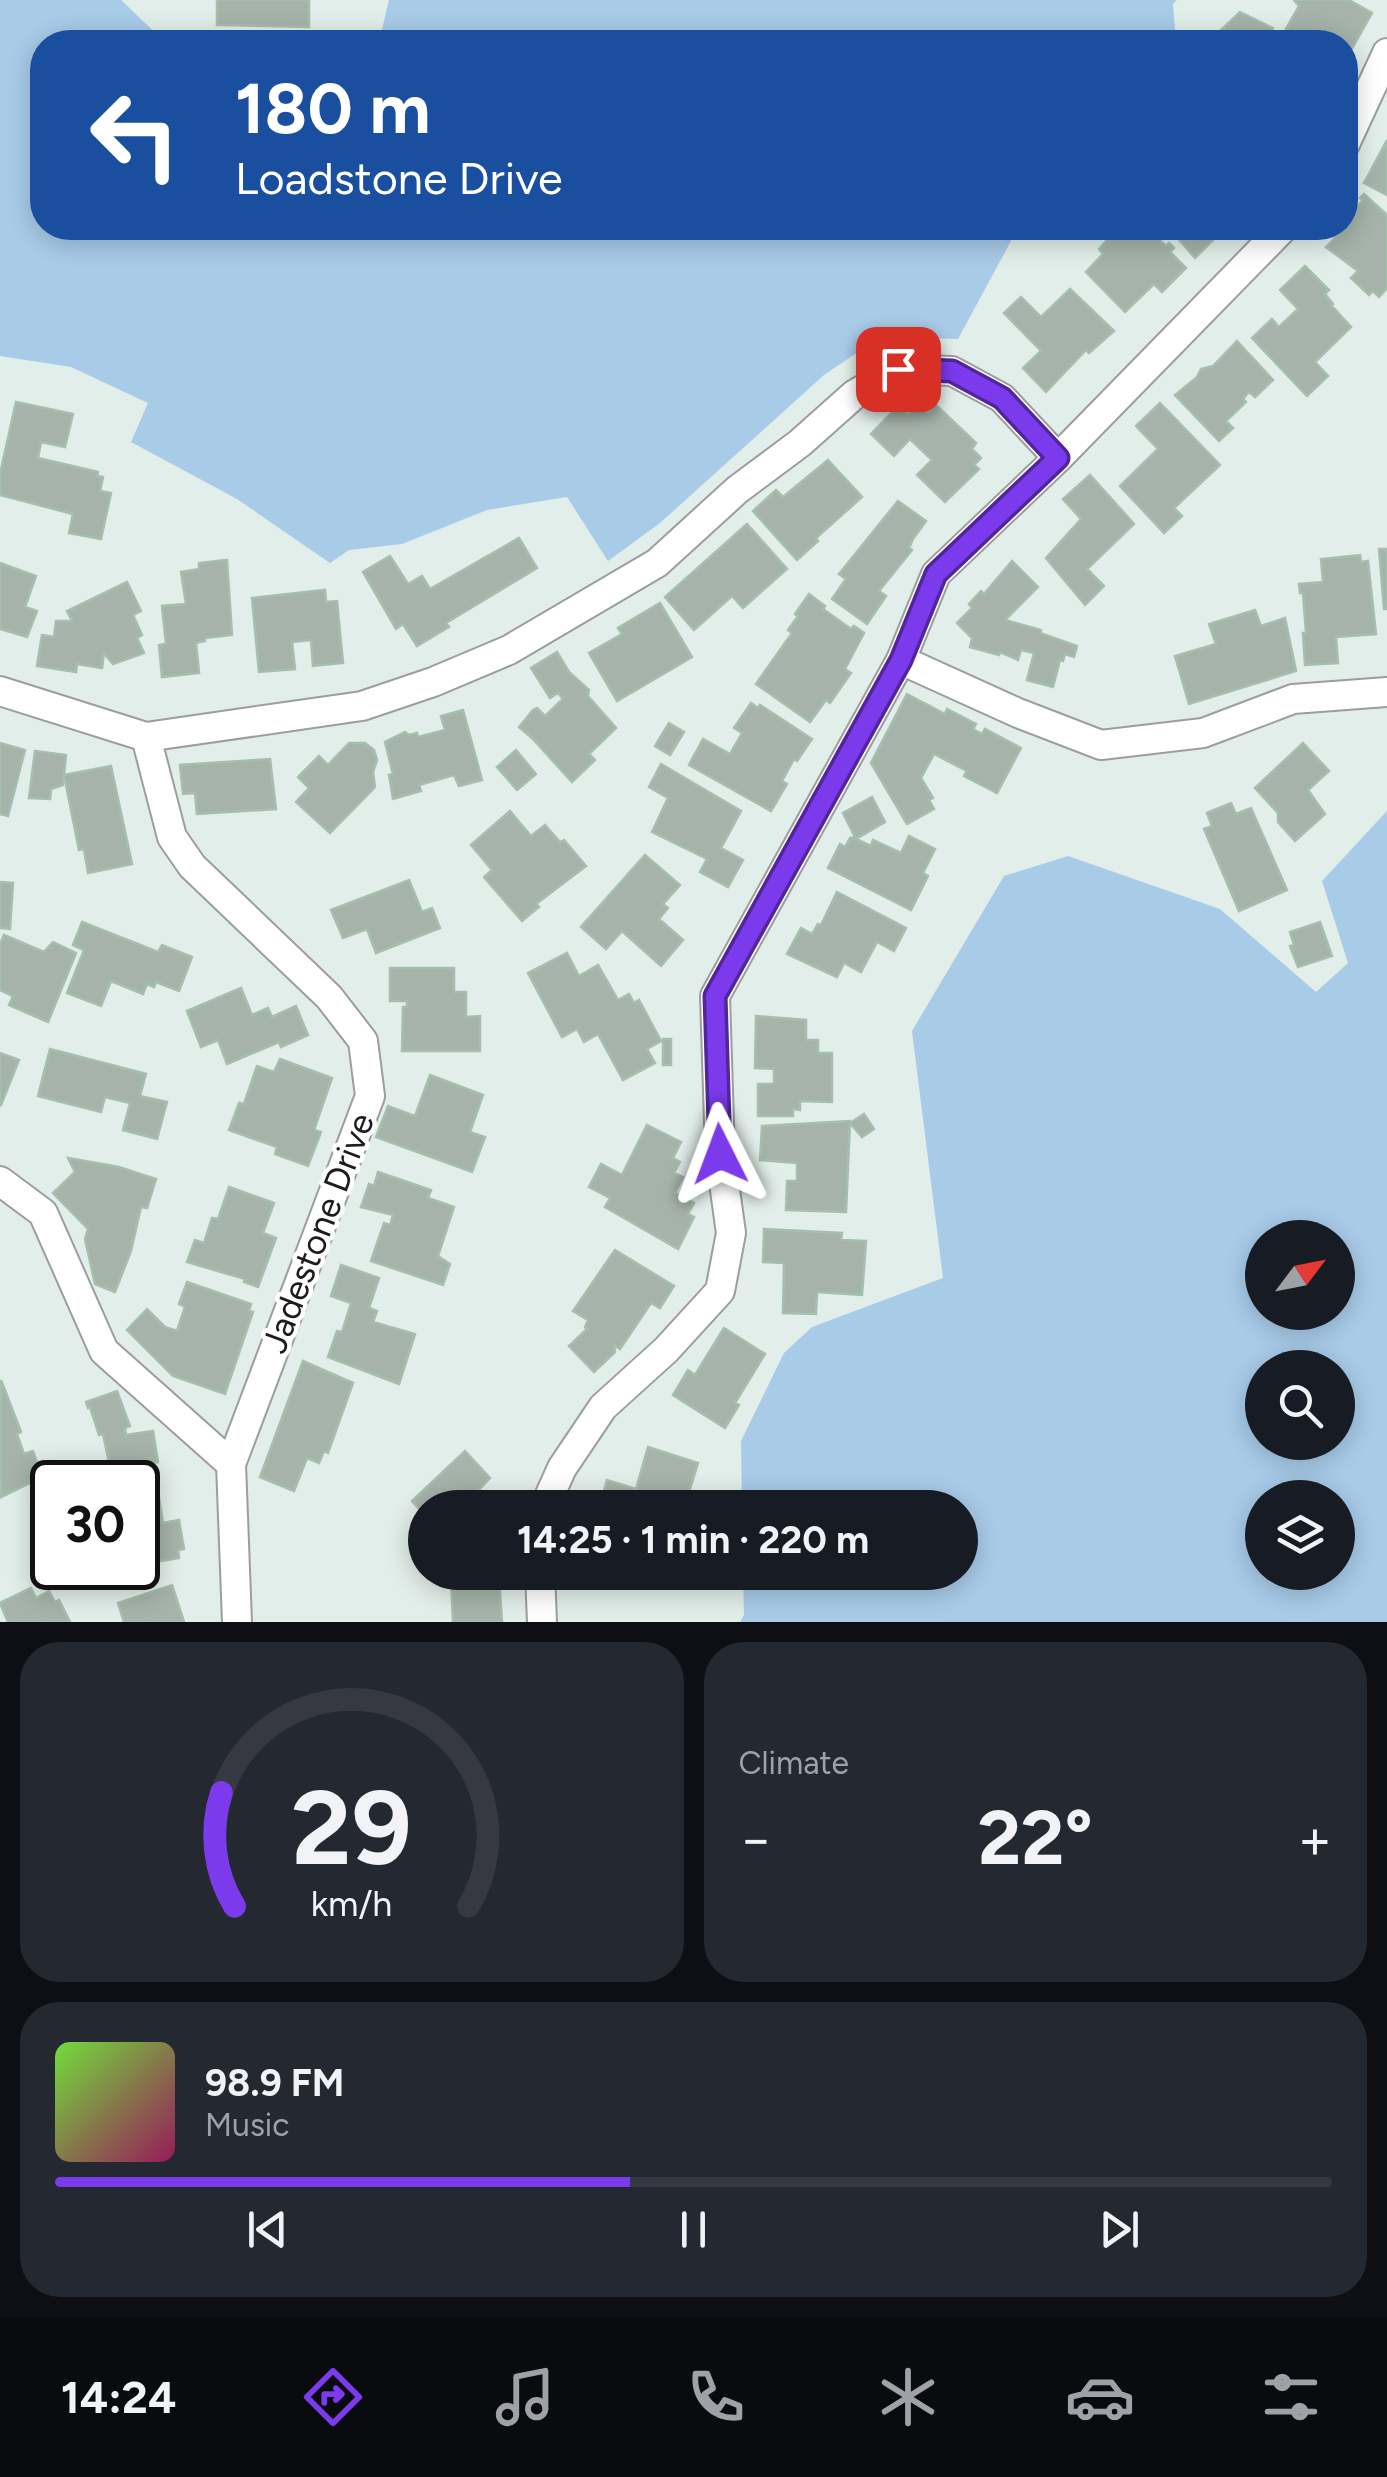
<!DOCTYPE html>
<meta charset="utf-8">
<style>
:root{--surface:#171b24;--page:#242831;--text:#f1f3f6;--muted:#9ea1a6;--line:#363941;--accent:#7c3aed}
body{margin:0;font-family:Figtree,sans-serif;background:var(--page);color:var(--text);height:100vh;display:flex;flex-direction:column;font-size:38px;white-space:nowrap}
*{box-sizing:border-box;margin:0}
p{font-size:32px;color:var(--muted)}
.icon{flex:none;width:55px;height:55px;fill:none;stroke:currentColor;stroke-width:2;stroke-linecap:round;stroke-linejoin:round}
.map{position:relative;height:1622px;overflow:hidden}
.side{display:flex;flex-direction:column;gap:20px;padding:20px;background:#0d0f14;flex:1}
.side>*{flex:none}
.banner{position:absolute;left:30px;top:30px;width:1328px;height:210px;border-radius:40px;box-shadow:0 5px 25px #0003;background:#1a4fa0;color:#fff;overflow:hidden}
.needle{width:65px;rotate:58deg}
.buttons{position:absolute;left:1245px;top:1220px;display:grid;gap:20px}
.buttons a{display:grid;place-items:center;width:110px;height:110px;border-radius:50%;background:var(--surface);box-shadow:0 5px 25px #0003;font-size:50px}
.speed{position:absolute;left:30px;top:1460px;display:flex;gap:20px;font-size:50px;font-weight:700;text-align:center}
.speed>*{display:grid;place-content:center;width:130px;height:130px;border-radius:50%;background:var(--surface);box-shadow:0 5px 25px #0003;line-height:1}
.speed .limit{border:5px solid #111;border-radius:15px;background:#fff;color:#111}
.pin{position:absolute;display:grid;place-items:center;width:85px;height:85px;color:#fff;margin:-42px;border-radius:20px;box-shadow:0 5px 15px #0006}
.me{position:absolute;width:110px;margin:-55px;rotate:357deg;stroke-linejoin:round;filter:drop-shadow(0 0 8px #0008)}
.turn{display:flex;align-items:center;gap:35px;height:210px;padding:0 40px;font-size:45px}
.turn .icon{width:130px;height:130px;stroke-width:2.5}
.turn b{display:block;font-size:70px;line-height:85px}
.big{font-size:75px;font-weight:700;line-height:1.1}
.side .tile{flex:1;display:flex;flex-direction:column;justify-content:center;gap:15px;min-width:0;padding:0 35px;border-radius:40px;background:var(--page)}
.side .dial{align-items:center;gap:0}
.dial svg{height:260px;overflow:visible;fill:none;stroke:var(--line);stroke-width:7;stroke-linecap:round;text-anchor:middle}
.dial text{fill:var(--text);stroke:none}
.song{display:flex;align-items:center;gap:30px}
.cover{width:120px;height:120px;border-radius:15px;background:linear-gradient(135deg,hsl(100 70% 55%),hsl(330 70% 35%))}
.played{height:10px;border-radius:5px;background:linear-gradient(90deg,var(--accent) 45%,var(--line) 45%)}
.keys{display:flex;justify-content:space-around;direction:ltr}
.heat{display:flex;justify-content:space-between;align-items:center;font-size:55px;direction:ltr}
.side .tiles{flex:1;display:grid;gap:20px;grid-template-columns:1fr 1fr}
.tile:last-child{grid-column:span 2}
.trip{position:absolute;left:408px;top:1490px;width:570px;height:100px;border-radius:50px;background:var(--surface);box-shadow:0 5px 25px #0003;font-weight:700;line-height:100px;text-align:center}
.tabs{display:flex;height:160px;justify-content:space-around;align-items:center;background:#090b0e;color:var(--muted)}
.tabs .icon{width:70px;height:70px}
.tabs .selected{color:var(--accent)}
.tabs b{font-size:45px;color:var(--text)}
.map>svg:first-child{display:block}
.grass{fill:#a8cbe8;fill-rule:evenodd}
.building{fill:#a5b3aa;stroke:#a5bfaf;stroke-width:2.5}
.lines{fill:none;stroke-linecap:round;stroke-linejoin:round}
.street-casing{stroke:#9d9d9d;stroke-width:32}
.street{stroke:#fff;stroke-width:28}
.route-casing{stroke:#51269a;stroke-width:25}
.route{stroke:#7c3aed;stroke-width:18}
.labels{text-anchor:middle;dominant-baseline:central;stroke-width:9;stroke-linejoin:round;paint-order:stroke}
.street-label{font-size:35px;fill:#1c1c1c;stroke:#fff}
</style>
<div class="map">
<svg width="1387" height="1622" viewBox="0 0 1387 1622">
<rect width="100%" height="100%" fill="#e2eee9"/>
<g class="grass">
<path d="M0 0H121L165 42H42V228H1018L958 339 896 337 858 352 824 375 660 523 608 561 567 497 487 510 402 544 349 550 330 563 237 499 131 442 148 403 71 367 0 356Z"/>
<path d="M389 0H1177L1173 4 1176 42H379Z"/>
<path d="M1387 811V1622H740L744 1615 743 1573 960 1572V1508L742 1507 741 1441 784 1353 812 1327 943 1278 912 1031 1004 876 1068 856 1220 909 1316 992 1348 963 1322 881ZM1262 1238H1338V1312H1262ZM1262 1368H1338V1442H1262ZM1262 1498H1338V1572H1262Z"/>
</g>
<g class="building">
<path d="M217 0H309V27L217 25Z"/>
<path d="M1294 0H1349L1372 13 1345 61V42L1279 41 1299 6Z"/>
<path d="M1240 12 1273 28 1267 42H1230L1218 33Z"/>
<path d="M1387 140V195L1364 183Z"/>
<path d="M1364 194 1387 215V288L1379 297 1373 291 1369 295 1351 278 1358 271 1326 247 1345 228V219L1363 200 1360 198Z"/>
<path d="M1118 228H1155L1161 234 1157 238 1166 246 1169 243 1174 248 1170 252 1186 268 1162 292 1154 284 1125 312 1086 272 1103 254 1099 249Z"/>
<path d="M1169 228H1225L1195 258Z"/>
<path d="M1305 266 1329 290 1325 294 1333 304 1331 305 1351 327 1315 362 1328 376 1307 396 1252 338 1272 319 1279 327 1298 309 1280 290Z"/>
<path d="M1070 289 1114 331 1089 353 1086 350 1046 392 1023 368 1041 351 1004 313 1021 297 1041 317Z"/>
<path d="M1237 341 1273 380 1255 397 1249 392 1243 399 1246 402 1226 421 1233 428 1219 441 1175 395 1197 377 1201 369 1213 366Z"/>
<path d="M16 402 73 414 65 447 41 442 38 458 98 472 97 476 103 477 100 491 111 493 101 539 69 533 73 514 0 495V474Z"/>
<path d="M920 403 929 412 936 405 976 443 972 449 981 458 974 465 979 469 945 502 917 475 932 460 910 439 894 456 871 434 899 405 908 415Z"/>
<path d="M1160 403 1220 465 1174 508 1182 516 1164 533 1120 486 1158 449 1136 426Z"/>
<path d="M828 460 862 497 816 538 818 541 797 560 753 511 776 490 783 497Z"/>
<path d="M1090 475 1134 524 1087 569 1104 586 1085 605 1046 558 1081 519 1063 499Z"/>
<path d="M898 501 926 521 913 539 909 548 912 550 879 591 886 596 867 624 832 599 846 579 839 574Z"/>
<path d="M747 524 787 569 743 608 732 596 694 630 665 597Z"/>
<path d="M519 538 537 568 446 623 449 627 417 646 403 624 396 629 363 572 390 556 408 584 422 576 430 589Z"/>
<path d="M1379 549H1387V609H1384Z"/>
<path d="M1360 555 1361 562 1368 561 1376 634 1336 637 1338 663 1305 665 1303 633H1306L1303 593H1300L1299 584 1323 582 1321 559Z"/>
<path d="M227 560 232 635 205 638V641L196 643 199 673 162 677 159 645 166 644 162 606 186 604 181 572 199 569V563Z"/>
<path d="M1012 561 1038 587 1005 620 1041 630 1040 633 1077 646 1074 657 1065 654 1063 661 1060 660 1053 687 1027 680 1034 653 1021 650 1018 660 1000 652 999 655 970 647 972 638 957 623 972 608 969 604 981 591 984 594Z"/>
<path d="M0 563 36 576 25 607 37 611 27 637 0 629Z"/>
<path d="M127 582 141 611 133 615 142 635 137 638 144 653 113 664 104 653 102 668 77 664 76 672 37 666 42 635 54 637 56 621H72L67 611Z"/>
<path d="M325 590 326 602 337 601 343 663 313 666 311 640 292 642 295 669 259 672 252 598Z"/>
<path d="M809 594 825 606 823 609 851 629 854 626 864 633 845 669 851 673 830 703 826 700 810 722 756 684 792 633 788 630 798 616 795 614Z"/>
<path d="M660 603 692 657 617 701 589 653 622 634 618 628Z"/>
<path d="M1255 610 1261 626 1285 618 1296 671 1189 704 1175 656 1216 644 1209 624Z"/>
<path d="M557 652 569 672 589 690 588 696 616 728 589 754 595 760 572 782 532 738 519 727 533 710 537 708 545 716 563 699 558 693 550 698 531 668Z"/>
<path d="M907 694 945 714 947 709 976 724 973 729 982 734 985 729 1021 748 997 793 964 776 967 771 934 754 921 778 933 798 929 800 934 809 907 824 871 763Z"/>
<path d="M751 703 758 708 760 705 812 739 797 761 794 759 782 781 787 784 771 811 689 765 703 739 730 754 742 733 734 728Z"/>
<path d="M463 710 482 780 459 786 454 775 419 785 421 791 393 799 389 775 393 774 385 742 405 732 409 735 417 733 418 737 445 730 441 716Z"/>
<path d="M669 723 684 732 670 755 655 746Z"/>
<path d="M0 743 25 750 8 816 0 814Z"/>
<path d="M349 743H365L374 750 377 760 373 772 375 787 330 833 296 802 309 788 298 777 319 756 328 765Z"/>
<path d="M1303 743 1329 771 1308 790 1325 814 1295 841 1278 822V813L1255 788Z"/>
<path d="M516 750 536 774 517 790 497 767Z"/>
<path d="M35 751 66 755 63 785 51 789 50 799 29 798Z"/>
<path d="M270 759 276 809 197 814 195 793 183 794 180 765Z"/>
<path d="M661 764 741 811 721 848 743 860 728 887 700 872 707 859 652 832 668 798 649 787Z"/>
<path d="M111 766 132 864 88 873 84 849 79 850 64 775Z"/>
<path d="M872 797 885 822 856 839 871 846 873 840 901 853 909 836 935 849 923 873 928 876 911 910 828 868 840 844 845 847 850 838 855 837 843 813Z"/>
<path d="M1231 803 1236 814 1251 808 1287 890 1239 911 1204 829 1212 826 1207 813Z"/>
<path d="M510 811 531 836 545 825 560 842 564 840 586 866 536 904 539 907 522 921 484 877 492 870 471 845Z"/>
<path d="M645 855 680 885 663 904 668 908 659 919 683 940 661 966 622 931 606 949 581 927Z"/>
<path d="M409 880 422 912 432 908 440 928 376 953 367 929 343 938 331 910Z"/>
<path d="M0 882 13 883 10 929 0 928Z"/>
<path d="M837 892 906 928 894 951 877 942 861 972 844 963 837 977 787 954 801 928 812 934 818 924 821 925Z"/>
<path d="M82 922 158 952 162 945 192 957 179 991 156 982 154 987 147 984 143 994 111 981 101 1006 67 993 84 950 73 945Z"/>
<path d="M1320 922 1332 956 1298 967 1290 946 1294 945 1290 932Z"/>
<path d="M4 935 44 952 53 942 76 953 48 1022 9 1005 13 996 0 990V944Z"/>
<path d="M567 953 579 976 598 965 618 1000 629 994 634 1003 639 1000 661 1041 647 1049 655 1063 623 1080 598 1034 584 1042 577 1029 562 1037 528 973Z"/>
<path d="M390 968H454V992H466V1017L480 1016V1051H402L403 1007H407V1001H390Z"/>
<path d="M241 988 252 1015 268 1008 272 1017 296 1006 308 1035 281 1047 279 1042 227 1064 218 1040 201 1047 187 1011Z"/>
<path d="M756 1016 806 1020V1040H818V1053H832V1102L800 1101V1110L793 1109V1116H758V1084H774V1069L755 1068Z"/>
<rect x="663" y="1039" width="8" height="26"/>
<path d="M50 1049 146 1074 140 1096 167 1102 157 1139 123 1130 130 1103 105 1097 101 1112 38 1096Z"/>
<path d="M0 1053 19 1060 1 1105 0 1104Z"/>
<path d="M280 1059 332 1078 314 1130 321 1132 308 1166 275 1154 277 1147 229 1130 239 1103 244 1104 257 1066 274 1072Z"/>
<path d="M430 1075 483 1095 470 1132 485 1137 472 1172 376 1137 388 1106 415 1116Z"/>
<path d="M864 1114 874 1129 862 1137 850 1123Z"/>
<path d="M850 1121 846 1212 786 1210 787 1181H797V1163L760 1160 762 1126Z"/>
<path d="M647 1125 681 1142 673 1158 680 1162 674 1173 683 1177 675 1193 694 1203 688 1214 694 1217 678 1249 605 1207 610 1198 589 1187 601 1164 622 1175Z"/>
<path d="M68 1158 119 1167 156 1179 147 1208 141 1207 131 1251 115 1292 95 1284 85 1239 88 1229 53 1193 75 1172Z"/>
<path d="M378 1172 431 1190 428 1198 454 1207 438 1256 450 1264 443 1285 371 1261 384 1223 390 1225 393 1215 361 1207 369 1184 374 1186Z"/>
<path d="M229 1187 274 1203 263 1233 276 1238 258 1287 244 1282 245 1279 187 1262 195 1240 204 1243 212 1218 218 1219Z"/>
<path d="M764 1229 842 1233 841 1240 866 1241 862 1295 817 1292 816 1314 783 1313 784 1263 763 1262Z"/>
<path d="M615 1250 674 1286 660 1308 651 1303 620 1349 614 1345 615 1352 594 1372 569 1346 587 1329 585 1327 588 1320 573 1311Z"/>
<path d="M341 1265 379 1278 369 1308 377 1311 373 1322 415 1334 399 1384 328 1357 337 1331 342 1332 351 1303 331 1296Z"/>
<path d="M187 1282 251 1304 249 1311 253 1312 225 1394 173 1376 127 1330 147 1309 165 1327 177 1331 185 1307 179 1304Z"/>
<path d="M724 1328 765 1354 735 1403 739 1405 725 1428 673 1395 688 1370 695 1375Z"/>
<path d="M303 1361 353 1383 328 1453 324 1451 319 1463 307 1458 294 1491 260 1477Z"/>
<path d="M1 1380 21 1432 17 1434 24 1454 33 1451 42 1477 1 1497Z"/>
<path d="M117 1391 130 1426 125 1428 126 1435 153 1431 158 1462 148 1464 154 1499 159 1498 163 1523 179 1520 184 1549 178 1550 179 1558 138 1565V1482H113L103 1434 99 1435 90 1407 88 1408 86 1402Z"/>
<path d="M648 1447 698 1463 684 1508H599L607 1480 636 1489Z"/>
<path d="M465 1451 490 1478 462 1508H425V1516L412 1501Z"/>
<path d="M499 1576 502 1622H453L451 1578Z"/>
<path d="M172 1585 184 1622H124L118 1603Z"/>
<path d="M31 1588 36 1598 49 1591 55 1602 59 1600 70 1622H8L0 1603Z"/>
</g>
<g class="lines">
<g class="street-casing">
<g id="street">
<path d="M1345 144 1387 53"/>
<path d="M901 660 1018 713 1101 745 1203 733 1293 699 1387 692"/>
<path d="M0 691 146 737 362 706 433 682 509 650 657 563 737 490 800 443 855 394 898 369 952 371 1002 398 1058 458"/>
<path d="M146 737 172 837 192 866 329 997 363 1041 370 1096 231 1464 237 1622"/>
<path d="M0 1181 43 1213 104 1351 231 1464"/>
<path d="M544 1508 562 1468 603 1407 666 1350 720 1291 731 1233 720 1154 715 996 901 660 936 574 1058 458 1283 228"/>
<path d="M540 1572 542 1622"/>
</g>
</g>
<use href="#street" class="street"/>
</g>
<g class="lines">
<g class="route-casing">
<path id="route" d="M720 1154 715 996 901 660 936 574 1058 458 1002 398 952 371 898 369"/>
</g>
<use href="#route" class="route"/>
</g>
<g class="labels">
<g class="street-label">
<text transform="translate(318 1233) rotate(-69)">Jadestone Drive</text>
</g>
</g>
</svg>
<div class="buttons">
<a><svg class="needle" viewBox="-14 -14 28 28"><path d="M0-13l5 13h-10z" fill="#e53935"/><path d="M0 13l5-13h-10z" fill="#9ea1a6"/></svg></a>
<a><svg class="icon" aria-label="search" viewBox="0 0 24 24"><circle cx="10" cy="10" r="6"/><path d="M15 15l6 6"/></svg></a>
<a><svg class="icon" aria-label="layers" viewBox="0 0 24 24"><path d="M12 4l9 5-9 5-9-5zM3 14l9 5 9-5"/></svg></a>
</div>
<div class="speed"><div class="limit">30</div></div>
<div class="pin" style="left:898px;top:369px;background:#d93025"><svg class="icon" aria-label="arrive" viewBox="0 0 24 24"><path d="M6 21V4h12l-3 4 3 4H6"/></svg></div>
<svg class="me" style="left:720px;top:1154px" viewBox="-20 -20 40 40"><path d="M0-17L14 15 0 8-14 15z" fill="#7c3aed" stroke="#fff" stroke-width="4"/></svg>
<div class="trip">14:25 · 1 min · 220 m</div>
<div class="banner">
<div class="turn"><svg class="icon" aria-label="left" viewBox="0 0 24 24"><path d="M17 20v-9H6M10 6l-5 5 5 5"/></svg><div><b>180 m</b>Loadstone Drive</div></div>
</div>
</div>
<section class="side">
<div class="tiles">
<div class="tile dial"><svg viewBox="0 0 100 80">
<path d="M14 69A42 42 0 1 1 86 69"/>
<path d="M14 69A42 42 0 0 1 10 34" stroke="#7c3aed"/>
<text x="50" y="56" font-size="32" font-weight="700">29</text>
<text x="50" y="72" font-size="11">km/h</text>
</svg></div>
<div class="tile"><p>Climate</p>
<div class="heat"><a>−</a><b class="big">22°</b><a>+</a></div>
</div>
<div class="tile">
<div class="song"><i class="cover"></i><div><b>98.9 FM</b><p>Music</p></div></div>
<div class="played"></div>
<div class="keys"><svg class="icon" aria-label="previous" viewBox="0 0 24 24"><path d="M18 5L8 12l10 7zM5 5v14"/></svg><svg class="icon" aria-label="pause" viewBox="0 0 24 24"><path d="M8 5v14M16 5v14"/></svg><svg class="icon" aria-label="next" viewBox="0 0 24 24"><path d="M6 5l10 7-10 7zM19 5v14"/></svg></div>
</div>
</div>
</section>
<nav class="tabs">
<b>14:24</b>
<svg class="icon selected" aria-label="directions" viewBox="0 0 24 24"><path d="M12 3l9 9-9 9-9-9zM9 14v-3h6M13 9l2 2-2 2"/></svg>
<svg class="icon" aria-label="music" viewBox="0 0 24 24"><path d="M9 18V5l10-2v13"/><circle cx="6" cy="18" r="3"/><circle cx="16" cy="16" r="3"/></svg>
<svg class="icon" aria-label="phone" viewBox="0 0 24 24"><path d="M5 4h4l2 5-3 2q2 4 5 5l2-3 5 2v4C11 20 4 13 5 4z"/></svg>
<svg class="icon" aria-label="climate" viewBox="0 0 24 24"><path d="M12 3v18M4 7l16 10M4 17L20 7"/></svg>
<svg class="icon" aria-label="car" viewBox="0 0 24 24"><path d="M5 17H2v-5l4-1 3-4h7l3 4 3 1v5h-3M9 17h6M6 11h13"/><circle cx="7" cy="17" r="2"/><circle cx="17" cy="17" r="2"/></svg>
<svg class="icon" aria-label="filters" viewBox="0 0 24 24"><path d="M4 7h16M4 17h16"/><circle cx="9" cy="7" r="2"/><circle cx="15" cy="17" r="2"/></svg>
</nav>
